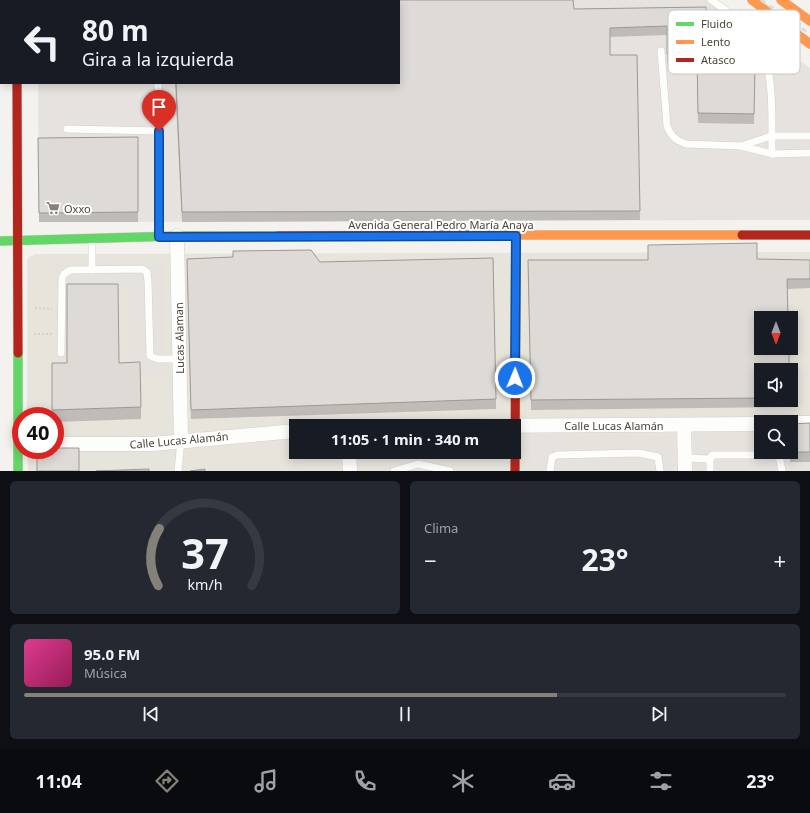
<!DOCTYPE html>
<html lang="es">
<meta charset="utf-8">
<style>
:root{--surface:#171b24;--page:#242831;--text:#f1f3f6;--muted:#9ea1a6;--line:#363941;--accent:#868178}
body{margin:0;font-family:"Noto Sans",sans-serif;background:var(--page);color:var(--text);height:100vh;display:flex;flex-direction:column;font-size:15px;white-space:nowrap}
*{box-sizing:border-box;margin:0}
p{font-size:13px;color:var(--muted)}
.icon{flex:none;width:22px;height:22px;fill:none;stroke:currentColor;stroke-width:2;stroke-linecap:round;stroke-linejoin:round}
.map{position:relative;height:471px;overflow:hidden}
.sheet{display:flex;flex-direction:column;gap:10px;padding:10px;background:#0d0f14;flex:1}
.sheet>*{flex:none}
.top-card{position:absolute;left:0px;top:0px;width:400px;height:84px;box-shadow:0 2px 10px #0003;background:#171b24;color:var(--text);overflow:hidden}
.needle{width:26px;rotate:180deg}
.buttons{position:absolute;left:754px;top:311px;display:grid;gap:8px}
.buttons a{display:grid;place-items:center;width:44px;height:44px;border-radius:0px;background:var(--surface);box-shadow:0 2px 10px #0003;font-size:20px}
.speed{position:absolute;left:12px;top:407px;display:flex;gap:8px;font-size:20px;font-weight:700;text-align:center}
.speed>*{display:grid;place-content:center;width:52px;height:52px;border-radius:50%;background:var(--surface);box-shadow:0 2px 10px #0003;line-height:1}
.speed .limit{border:6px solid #d22;background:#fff;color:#111}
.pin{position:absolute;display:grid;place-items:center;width:34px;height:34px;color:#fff;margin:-41px -17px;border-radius:50% 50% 50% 0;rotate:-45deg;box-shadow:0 0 4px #0007}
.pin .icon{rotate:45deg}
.me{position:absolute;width:44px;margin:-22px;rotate:1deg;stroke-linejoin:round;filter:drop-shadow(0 0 3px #0008)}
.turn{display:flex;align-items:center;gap:14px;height:84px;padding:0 16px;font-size:18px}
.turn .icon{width:52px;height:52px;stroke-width:2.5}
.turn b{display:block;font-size:28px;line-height:34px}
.big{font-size:30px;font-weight:700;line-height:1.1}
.sheet .card{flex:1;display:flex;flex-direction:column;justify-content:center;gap:6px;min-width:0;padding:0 14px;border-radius:6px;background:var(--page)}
.sheet .dial{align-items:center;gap:0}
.dial svg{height:104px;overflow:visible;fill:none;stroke:var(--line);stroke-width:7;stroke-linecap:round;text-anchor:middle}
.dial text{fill:var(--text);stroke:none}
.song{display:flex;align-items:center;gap:12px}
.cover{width:48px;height:48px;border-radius:6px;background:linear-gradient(135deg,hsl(330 70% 55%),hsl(330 70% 35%))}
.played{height:4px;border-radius:2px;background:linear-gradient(90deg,var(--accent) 70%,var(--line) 70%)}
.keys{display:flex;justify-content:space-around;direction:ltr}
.heat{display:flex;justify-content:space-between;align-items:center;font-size:22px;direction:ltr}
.sheet .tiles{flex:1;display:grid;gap:10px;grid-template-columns:1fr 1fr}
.card:last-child{grid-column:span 2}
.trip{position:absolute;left:289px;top:419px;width:232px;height:40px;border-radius:0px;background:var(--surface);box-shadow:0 2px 10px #0003;font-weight:700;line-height:40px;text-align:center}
.menu{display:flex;height:64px;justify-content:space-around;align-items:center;background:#090b0e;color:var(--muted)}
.menu .icon{width:28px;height:28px}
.menu .on{color:var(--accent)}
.menu b{font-size:18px;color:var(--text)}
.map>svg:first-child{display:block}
.residential{fill:#e7e4dc;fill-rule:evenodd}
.industrial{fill:#e6e2de}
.parking{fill:#e6e3df}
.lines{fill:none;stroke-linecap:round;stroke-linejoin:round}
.lane-casing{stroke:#d2d0cb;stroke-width:8}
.street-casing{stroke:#d2d0cb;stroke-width:15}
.fast-casing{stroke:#d3cfc5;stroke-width:10}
.slow-casing{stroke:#d3cfc5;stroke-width:10}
.jam-casing{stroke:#d3cfc5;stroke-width:10}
.path{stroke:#d3d2cc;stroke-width:2;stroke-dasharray:2 2;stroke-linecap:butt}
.lane{stroke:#fdfdfc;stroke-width:7}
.street{stroke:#fdfdfc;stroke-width:14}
.fast{stroke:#63d668;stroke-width:9}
.slow{stroke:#ff974d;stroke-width:9}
.jam{stroke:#b3261e;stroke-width:9}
.rail{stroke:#dbdbda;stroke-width:3;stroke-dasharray:5 5;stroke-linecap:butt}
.wall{fill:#bfbcb8}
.building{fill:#dedbd6;stroke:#9b9996}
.route-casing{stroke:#114b97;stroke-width:10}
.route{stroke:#1a73e8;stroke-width:7}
.labels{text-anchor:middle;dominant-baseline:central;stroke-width:4;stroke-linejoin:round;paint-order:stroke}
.poi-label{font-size:11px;fill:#4b4439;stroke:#fff;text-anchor:start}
.street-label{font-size:11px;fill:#4b4439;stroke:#fff}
.key{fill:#fff;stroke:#c9c7c4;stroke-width:1}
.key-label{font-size:11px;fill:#4b4439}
</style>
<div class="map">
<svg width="810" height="471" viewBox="0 0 810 471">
<rect width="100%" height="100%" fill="#f4f2ee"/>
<path class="residential" d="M810 252V471H28V450H55V416H27V260L29 257 36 254ZM761 318H791V348H761ZM761 370H791V400H761ZM761 422H791V452H761ZM296 426H514V452H296Z"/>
<path class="industrial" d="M37 0H718L810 68V220L39 222 38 83H399V1Z"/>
<g class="parking">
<path d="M164 261 166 373 140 375 129 369 128 285 56 284 55 263Z"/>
<path d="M526 434 672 436 673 471H527Z"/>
<path d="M761 434V452H790V462H810V471H694L693 435Z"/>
</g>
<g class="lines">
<g class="lane-casing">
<g id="lane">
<path d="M711 0C725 10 741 20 752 34 777 67 771 115 772 154"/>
<path d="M158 1V0"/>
<path d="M661 51 667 126C671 136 675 140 686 144L741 146 772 154 810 153"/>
<path d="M158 83 159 234"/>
<path d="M67 129 159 131"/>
<path d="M741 146 771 136H810"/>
<path d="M92 270V240"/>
<path d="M61 353 62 278 64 274 70 270 142 269 147 272 148 281 150 356 158 359H180"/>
<path d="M685 458 710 459"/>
<path d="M178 471 181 440"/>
<path d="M394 471 418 464 450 471"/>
<path d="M550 471 552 457 557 455 638 453 658 457 660 471"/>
<path d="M710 471V459L712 455H779L782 471"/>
</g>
</g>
<g class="street-casing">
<g id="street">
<path d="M177 236 181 440"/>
<path d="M791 423H810"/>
<path d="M684 425 685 471"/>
<path d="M466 426 761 424"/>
<path d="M61 444H153L296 431"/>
<path d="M349 452 350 471"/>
</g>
</g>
<g class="fast-casing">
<g id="fast">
<path d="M0 241 177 236H278"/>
<path d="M18 353V471"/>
</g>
</g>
<g class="slow-casing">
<g id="slow">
<path d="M17 0V1"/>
<path d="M752 0 810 44"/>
<path d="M781 0 810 21"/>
<path d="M494 235H742"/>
</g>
</g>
<g class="jam-casing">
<g id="jam">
<path d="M17 83 18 353"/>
<path d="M742 235H810"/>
<path d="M278 236 494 235"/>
<path d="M515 471 516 236"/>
</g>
</g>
<g class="path">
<path d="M35 308 52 309"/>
<path d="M34 334H53"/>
</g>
<use href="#lane" class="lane"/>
<use href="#street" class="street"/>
<use href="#fast" class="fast"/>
<use href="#slow" class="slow"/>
<use href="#jam" class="jam"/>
<path class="rail" d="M761 0 810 34"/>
</g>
<g class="wall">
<path d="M171 0H573L574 9 706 7V69H755L754 124 698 123 697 64 667 63V35L610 37V55H637L640 220 182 222 175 83H399V1H171Z"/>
<path d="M138 137V222H39L38 138Z"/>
<path d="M648 245 757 259 810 260V288L787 289 761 370V400H790V407L531 410 528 270 648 260Z"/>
<path d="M320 262 496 399V409L191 419 187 268Z"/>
<path d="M52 363H119L141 407V419L55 422V416H52Z"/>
<path d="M810 423V462H790V452Z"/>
</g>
<g class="building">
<rect x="37" y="0" width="107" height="1"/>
<path d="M172 0H573L574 9 706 7V69H755L754 114 698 113 697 55 667 54V26L610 28V55H637L640 211 182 212 176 83H399V1H172Z"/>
<path d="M138 137V212L39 213 38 138Z"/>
<path d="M757 243V259L810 260V279H787L788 318H761V348H789V370H761V398L531 400 528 260H648V245Z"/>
<path d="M311 250 320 262 493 258 496 399 191 410 187 259 233 257V251Z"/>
<path d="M67 284H118L119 363 140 362 141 407 52 410V363H67Z"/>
<path d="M810 423V452H790H791V424Z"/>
<path d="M55 448H79V471H37V450H55Z"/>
<path d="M149 469V471H96Z"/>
<path d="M205 469V471H190Z"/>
</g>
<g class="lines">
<g class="route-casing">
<path id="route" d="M159 131V237L516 236 515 378"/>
</g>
<use href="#route" class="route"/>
</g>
<defs>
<g id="supermarket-bare" transform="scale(1.08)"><path d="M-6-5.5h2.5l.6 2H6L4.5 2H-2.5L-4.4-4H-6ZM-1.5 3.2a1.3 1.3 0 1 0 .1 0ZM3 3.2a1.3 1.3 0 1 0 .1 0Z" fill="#868178" stroke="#fff" stroke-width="2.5" paint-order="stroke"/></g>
</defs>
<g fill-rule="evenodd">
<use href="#supermarket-bare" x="53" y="208"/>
</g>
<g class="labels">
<g class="poi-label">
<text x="64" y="208">Oxxo</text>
</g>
<g class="street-label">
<text x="441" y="224">Avenida General Pedro María Anaya</text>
<text transform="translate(179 338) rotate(-91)">Lucas Alaman</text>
<text x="614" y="425">Calle Lucas Alamán</text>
<text transform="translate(179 440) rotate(-5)">Calle Lucas Alamán</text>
</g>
</g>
<rect x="668" y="10" width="132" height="64" rx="6" class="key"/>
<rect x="676" y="22" width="18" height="4" fill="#63d668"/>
<rect x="676" y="40" width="18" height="4" fill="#ff974d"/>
<rect x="676" y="58" width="18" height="4" fill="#b3261e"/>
<g class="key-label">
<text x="701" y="28">Fluido</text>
<text x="701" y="46">Lento</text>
<text x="701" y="64">Atasco</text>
</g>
</svg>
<div class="buttons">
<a><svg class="needle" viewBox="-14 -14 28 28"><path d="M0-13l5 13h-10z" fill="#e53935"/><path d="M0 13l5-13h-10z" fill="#9ea1a6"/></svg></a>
<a><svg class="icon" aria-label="sound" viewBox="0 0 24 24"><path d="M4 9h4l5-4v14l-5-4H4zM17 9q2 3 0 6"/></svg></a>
<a><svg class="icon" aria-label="search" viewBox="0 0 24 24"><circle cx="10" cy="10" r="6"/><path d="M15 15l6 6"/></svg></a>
</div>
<div class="speed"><div class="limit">40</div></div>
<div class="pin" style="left:159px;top:131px;background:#d93025"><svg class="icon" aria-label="arrive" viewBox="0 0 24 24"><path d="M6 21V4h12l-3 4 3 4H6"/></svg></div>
<svg class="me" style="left:515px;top:378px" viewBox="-20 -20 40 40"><circle r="17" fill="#1a73e8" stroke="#fff" stroke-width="3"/><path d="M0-11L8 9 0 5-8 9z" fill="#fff"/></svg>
<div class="trip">11:05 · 1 min · 340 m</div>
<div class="top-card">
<div class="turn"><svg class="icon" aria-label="left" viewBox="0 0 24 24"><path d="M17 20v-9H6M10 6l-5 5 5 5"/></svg><div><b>80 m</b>Gira a la izquierda</div></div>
</div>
</div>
<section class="sheet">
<div class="tiles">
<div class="card dial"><svg viewBox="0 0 100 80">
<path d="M14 69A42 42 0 1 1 86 69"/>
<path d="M14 69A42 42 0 0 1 15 25" stroke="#868178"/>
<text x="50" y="56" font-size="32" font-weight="700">37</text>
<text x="50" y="72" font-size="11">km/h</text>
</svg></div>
<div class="card"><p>Clima</p>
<div class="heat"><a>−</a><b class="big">23°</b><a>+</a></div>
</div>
<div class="card">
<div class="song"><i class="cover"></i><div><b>95.0 FM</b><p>Música</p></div></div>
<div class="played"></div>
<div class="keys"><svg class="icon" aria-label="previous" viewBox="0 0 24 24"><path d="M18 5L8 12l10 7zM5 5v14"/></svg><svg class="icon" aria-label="pause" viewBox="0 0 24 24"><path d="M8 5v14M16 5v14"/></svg><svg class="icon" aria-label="next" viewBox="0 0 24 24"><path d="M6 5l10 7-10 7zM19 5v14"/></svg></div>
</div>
</div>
</section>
<nav class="menu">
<b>11:04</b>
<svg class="icon on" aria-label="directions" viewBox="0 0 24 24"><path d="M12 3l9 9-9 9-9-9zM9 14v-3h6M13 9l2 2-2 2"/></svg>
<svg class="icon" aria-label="music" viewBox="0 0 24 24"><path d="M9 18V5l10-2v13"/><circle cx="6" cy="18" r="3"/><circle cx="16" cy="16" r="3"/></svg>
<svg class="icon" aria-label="phone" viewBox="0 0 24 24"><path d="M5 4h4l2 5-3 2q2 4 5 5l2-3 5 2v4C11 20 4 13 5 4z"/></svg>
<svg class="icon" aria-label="climate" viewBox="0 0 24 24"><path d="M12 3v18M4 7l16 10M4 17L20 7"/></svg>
<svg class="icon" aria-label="car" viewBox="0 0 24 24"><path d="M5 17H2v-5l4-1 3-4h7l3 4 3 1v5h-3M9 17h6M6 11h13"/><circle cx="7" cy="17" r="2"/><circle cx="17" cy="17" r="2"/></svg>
<svg class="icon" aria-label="filters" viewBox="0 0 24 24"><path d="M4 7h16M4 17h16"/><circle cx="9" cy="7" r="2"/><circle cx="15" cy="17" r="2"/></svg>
<b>23°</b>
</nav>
